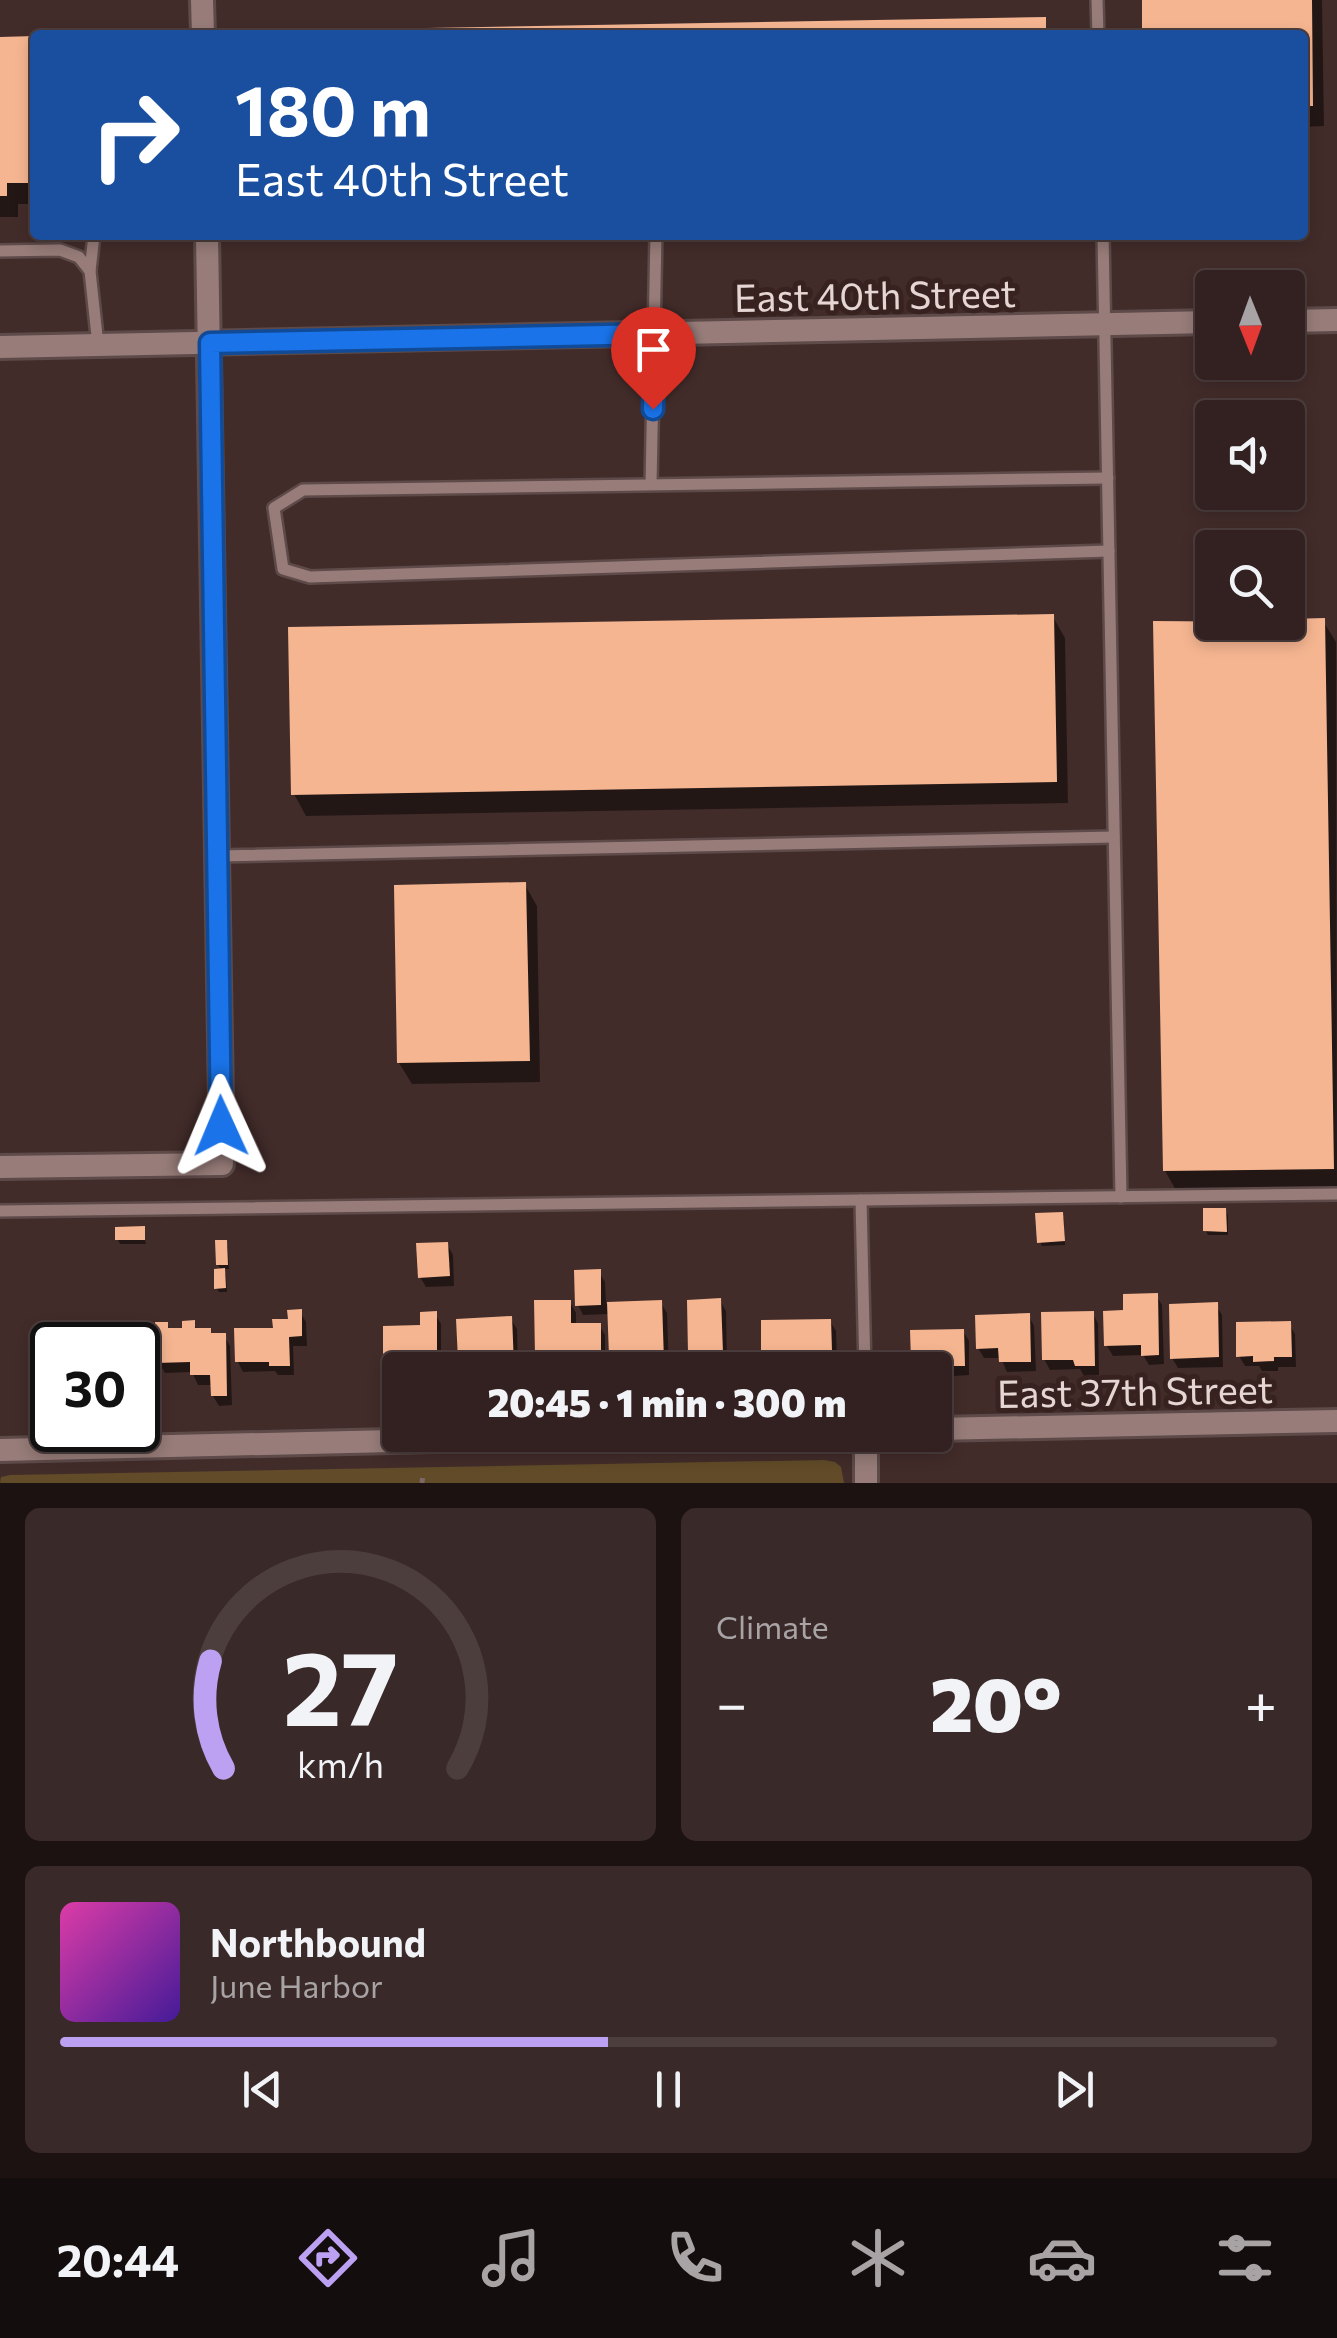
<!DOCTYPE html>
<meta charset="utf-8">
<style>
:root{--surface:#322120;--page:#3a2929;--text:#f1f3f6;--muted:#a8a3a5;--line:#4d3e3e;--accent:#bca0f2}
body{margin:0;font-family:Commissioner,sans-serif;background:var(--page);color:var(--text);height:100vh;display:flex;flex-direction:column;font-size:38px;white-space:nowrap}
*{box-sizing:border-box;margin:0}
p{font-size:32px;color:var(--muted)}
.icon{flex:none;width:55px;height:55px;fill:none;stroke:currentColor;stroke-width:2;stroke-linecap:round;stroke-linejoin:round}
.map{position:relative;height:1483px;overflow:hidden}
.panel{display:flex;flex-direction:column;gap:25px;padding:25px;background:#1c1212;flex:1}
.panel>*{flex:none}
.guide{position:absolute;left:30px;top:30px;width:1278px;height:210px;border-radius:10px;box-shadow:0 5px 15px #0003,0 0 0 2px var(--line);background:#1a4fa0;color:#fff;overflow:hidden}
.needle{width:65px;rotate:179deg}
.tools{position:absolute;left:1195px;top:270px;display:grid;gap:20px}
.tools a{display:grid;place-items:center;width:110px;height:110px;border-radius:10px;background:var(--surface);box-shadow:0 5px 15px #0003,0 0 0 2px var(--line);font-size:50px}
.speed{position:absolute;left:30px;top:1322px;display:flex;gap:20px;font-size:50px;font-weight:700;text-align:center}
.speed>*{display:grid;place-content:center;width:130px;height:130px;border-radius:50%;background:var(--surface);box-shadow:0 5px 15px #0003,0 0 0 2px var(--line);line-height:1}
.speed .limit{border:5px solid #111;border-radius:15px;background:#fff;color:#111}
.pin{position:absolute;display:grid;place-items:center;width:85px;height:85px;color:#fff;margin:-102px -42px;border-radius:50% 50% 50% 0;rotate:-45deg;box-shadow:0 0 10px #0007}
.pin .icon{rotate:45deg}
.me{position:absolute;width:110px;margin:-55px;rotate:359deg;stroke-linejoin:round;filter:drop-shadow(0 0 8px #0008)}
.turn{display:flex;align-items:center;gap:35px;height:210px;padding:0 40px;font-size:45px}
.turn .icon{width:130px;height:130px;stroke-width:2.5}
.turn b{display:block;font-size:70px;line-height:85px}
.big{font-size:75px;font-weight:800;line-height:1.1}
.panel .tile{flex:1;display:flex;flex-direction:column;justify-content:center;gap:15px;min-width:0;padding:0 35px;border-radius:15px;background:var(--page)}
.panel .dial{align-items:center;gap:0}
.dial svg{height:260px;overflow:visible;fill:none;stroke:var(--line);stroke-width:7;stroke-linecap:round;text-anchor:middle}
.dial text{fill:var(--text);stroke:none}
.song{display:flex;align-items:center;gap:30px}
.cover{width:120px;height:120px;border-radius:15px;background:linear-gradient(135deg,hsl(320 70% 55%),hsl(260 70% 35%))}
.played{height:10px;border-radius:5px;background:linear-gradient(90deg,var(--accent) 45%,var(--line) 45%)}
.keys{display:flex;justify-content:space-around;direction:ltr}
.heat{display:flex;justify-content:space-between;align-items:center;font-size:55px;direction:ltr}
.panel .tiles{flex:1;display:grid;gap:25px;grid-template-columns:1fr 1fr}
.tile:last-child{grid-column:span 2}
.trip{position:absolute;left:382px;top:1352px;width:570px;height:100px;border-radius:10px;background:var(--surface);box-shadow:0 5px 15px #0003,0 0 0 2px var(--line);font-weight:800;line-height:100px;text-align:center}
.tabs{display:flex;height:160px;justify-content:space-around;align-items:center;background:#140d0d;color:var(--muted)}
.tabs .icon{width:70px;height:70px}
.tabs .on{color:var(--accent)}
.tabs b{font-size:45px;color:var(--text)}
.map>svg:first-child{display:block}
.green{fill:#614b28}
.shadow{fill:#0007}
.building{fill:#f5b591}
.lines{fill:none;stroke-linecap:round;stroke-linejoin:round}
.service-casing{stroke:#5d4a49;stroke-width:16}
.minor-casing{stroke:#5d4a49;stroke-width:28}
.path{stroke:#7c6866;stroke-width:5;stroke-dasharray:5 8;stroke-linecap:butt}
.service{stroke:#977c79;stroke-width:11}
.minor{stroke:#977c79;stroke-width:22}
.route-casing{stroke:#114b97;stroke-width:25}
.route{stroke:#1a73e8;stroke-width:18}
.labels{text-anchor:middle;dominant-baseline:central;stroke-width:10;stroke-linejoin:round;paint-order:stroke}
.street-label{font-size:38px;fill:#e5d6d4;stroke:#382220}
</style>
<div class="map">
<svg width="1337" height="1483" viewBox="0 0 1337 1483">
<rect width="100%" height="100%" fill="#422c2a"/>
<path class="green" d="M824 1460 835 1462 841 1467 844 1483H0L1 1477 10 1475Z"/>
<g class="shadow">
<path d="M1144 0H1322L1324 126 1302 127V35H1145Z"/>
<path d="M35 38V204H18V217H0V39Z"/>
<path d="M1053 617 1065 638 1068 803 306 816 294 794Z"/>
<path d="M1288 621H1323L1336 642 1337 1190 1177 1192 1165 1171Z"/>
<path d="M525 885 537 906 540 1082 412 1084 399 1063Z"/>
<path d="M1225 1210 1228 1215V1235H1208L1206 1231Z"/>
<path d="M1061 1214 1064 1218 1065 1245 1042 1246 1040 1242Z"/>
<path d="M143 1229 146 1244H120L118 1240Z"/>
<path d="M226 1242 228 1247 229 1269H223L226 1275 227 1292H219L216 1288 222 1271 218 1265Z"/>
<path d="M447 1244 453 1255 454 1286 426 1287 420 1277Z"/>
<path d="M599 1272 605 1282 606 1304 661 1303 667 1313 669 1370H652L649 1364 617 1365 611 1355 610 1314 583 1315 578 1305Z"/>
<path d="M1156 1295 1162 1305 1164 1364 1149 1365 1143 1355 1113 1356 1107 1346 1126 1313Z"/>
<path d="M720 1301 726 1311 727 1363 697 1364 691 1354Z"/>
<path d="M570 1302 576 1313V1325H599L605 1335V1365L543 1366 537 1355Z"/>
<path d="M1216 1305 1222 1315 1223 1367 1178 1368 1172 1358Z"/>
<path d="M300 1312 306 1322 307 1346H293L294 1375H278L275 1371 243 1372 238 1362Z"/>
<path d="M1093 1313 1098 1324 1099 1375 1084 1376 1080 1369 1050 1370 1044 1359Z"/>
<path d="M435 1314 441 1324V1370L392 1369 386 1359Z"/>
<path d="M1029 1316 1034 1326 1036 1371 1007 1372 1001 1358H984L978 1348Z"/>
<path d="M511 1319 517 1329 518 1370H467L461 1360Z"/>
<path d="M830 1321 836 1331 837 1361H813V1368H803L800 1362 770 1363 764 1352Z"/>
<path d="M193 1323 198 1331 212 1336H224L230 1346 232 1405 219 1406 213 1396V1385H198L192 1372 165 1373 159 1363 167 1324 170 1331H185Z"/>
<path d="M1289 1324 1295 1334 1296 1367H1278V1371H1262L1259 1366H1245L1239 1356Z"/>
<path d="M963 1331 969 1341V1375L953 1376 950 1370H919L913 1361Z"/>
</g>
<g class="building">
<path d="M1142 0H1312L1313 106H1302V35H1142Z"/>
<path d="M1046 17V35H261V31Z"/>
<path d="M35 36V183H7V196H0V37Z"/>
<path d="M1054 614 1057 782 291 795 288 627Z"/>
<path d="M1325 618 1334 1169 1163 1171 1153 621 1288 622V619Z"/>
<path d="M526 882 530 1061 397 1063 394 885Z"/>
<path d="M1203 1208H1226L1227 1232 1203 1231Z"/>
<path d="M1063 1212 1065 1241 1037 1243 1035 1213Z"/>
<path d="M145 1226V1240H115V1227Z"/>
<path d="M215 1240H227L228 1265H216Z"/>
<path d="M448 1242 450 1276 418 1278 416 1243Z"/>
<path d="M225 1268 226 1288 214 1289V1269Z"/>
<path d="M601 1269V1305L575 1306 574 1270Z"/>
<path d="M1158 1293 1159 1355 1141 1356V1345L1104 1346 1103 1311 1123 1310V1294Z"/>
<path d="M721 1298 723 1353 688 1354 687 1300Z"/>
<path d="M534 1300H571V1323H601V1356H535Z"/>
<path d="M662 1300 664 1361 644 1362V1355L609 1356 607 1302Z"/>
<path d="M1218 1302 1219 1357 1170 1359 1169 1304Z"/>
<path d="M302 1309V1336L289 1337 290 1366H269V1362H235L234 1328H273L272 1319H288L287 1310Z"/>
<path d="M437 1311V1369H416V1360H383V1326L420 1325V1312Z"/>
<path d="M1094 1311 1095 1366H1075L1073 1360H1042L1041 1312Z"/>
<path d="M1030 1313 1031 1362H999L998 1348 976 1349 975 1315Z"/>
<path d="M512 1316 514 1365H490V1359L458 1360 456 1319Z"/>
<path d="M831 1319 832 1351H808L809 1358 795 1359V1353H761V1320Z"/>
<path d="M195 1320V1328H211V1333H226L227 1396H211L210 1375H190V1362L156 1363 155 1322H168V1328H182V1321Z"/>
<path d="M1291 1321 1292 1357H1274V1361L1253 1362V1356L1236 1357V1322Z"/>
<path d="M964 1329 965 1366H945V1360L911 1361 910 1330Z"/>
</g>
<g class="lines">
<g class="service-casing">
<g id="service">
<path d="M1097 0 1098 35"/>
<path d="M1103 235 1121 1197"/>
<path d="M0 251 60 250 79 257 90 271 98 345"/>
<path d="M90 271 94 235"/>
<path d="M1108 478 303 490 274 508 283 569 310 577 1109 551"/>
<path d="M651 484 656 235"/>
<path d="M217 856 1114 837"/>
<path d="M861 1200 865 1370"/>
<path d="M0 1211 1337 1194"/>
</g>
</g>
<g class="minor-casing">
<g id="minor">
<path d="M202 0 203 35"/>
<path d="M1288 321 1337 320"/>
<path d="M0 347 1212 322"/>
<path d="M0 1167 222 1164 207 235"/>
<path d="M935 1429 1337 1421"/>
<path d="M866 1435V1483"/>
<path d="M0 1450 653 1435"/>
</g>
</g>
<path class="path" d="M422 1483 423 1473"/>
<use href="#service" class="service"/>
<use href="#minor" class="minor"/>
</g>
<g class="lines">
<g class="route-casing">
<path id="route" d="M221 1126 210 343 655 334 653 409"/>
</g>
<use href="#route" class="route"/>
</g>
<g class="labels">
<g class="street-label">
<text transform="translate(875 294) rotate(-1)">East 40th Street</text>
<text transform="translate(1135 1390) rotate(-1)">East 37th Street</text>
</g>
</g>
</svg>
<div class="tools">
<a><svg class="needle" viewBox="-14 -14 28 28"><path d="M0-13l5 13h-10z" fill="#e53935"/><path d="M0 13l5-13h-10z" fill="#a8a3a5"/></svg></a>
<a><svg class="icon" aria-label="sound" viewBox="0 0 24 24"><path d="M4 9h4l5-4v14l-5-4H4zM17 9q2 3 0 6"/></svg></a>
<a><svg class="icon" aria-label="search" viewBox="0 0 24 24"><circle cx="10" cy="10" r="6"/><path d="M15 15l6 6"/></svg></a>
</div>
<div class="speed"><div class="limit">30</div></div>
<div class="pin" style="left:653px;top:409px;background:#d93025"><svg class="icon" aria-label="arrive" viewBox="0 0 24 24"><path d="M6 21V4h12l-3 4 3 4H6"/></svg></div>
<svg class="me" style="left:221px;top:1126px" viewBox="-20 -20 40 40"><path d="M0-17L14 15 0 8-14 15z" fill="#1a73e8" stroke="#fff" stroke-width="4"/></svg>
<div class="trip">20:45 · 1 min · 300 m</div>
<div class="guide">
<div class="turn"><svg class="icon" aria-label="right" viewBox="0 0 24 24"><path d="M7 20v-9h11M14 6l5 5-5 5"/></svg><div><b>180 m</b>East 40th Street</div></div>
</div>
</div>
<section class="panel">
<div class="tiles">
<div class="tile dial"><svg viewBox="0 0 100 80">
<path d="M14 69A42 42 0 1 1 86 69"/>
<path d="M14 69A42 42 0 0 1 10 36" stroke="#bca0f2"/>
<text x="50" y="56" font-size="32" font-weight="700">27</text>
<text x="50" y="72" font-size="11">km/h</text>
</svg></div>
<div class="tile"><p>Climate</p>
<div class="heat"><a>−</a><b class="big">20°</b><a>+</a></div>
</div>
<div class="tile">
<div class="song"><i class="cover"></i><div><b>Northbound</b><p>June Harbor</p></div></div>
<div class="played"></div>
<div class="keys"><svg class="icon" aria-label="previous" viewBox="0 0 24 24"><path d="M18 5L8 12l10 7zM5 5v14"/></svg><svg class="icon" aria-label="pause" viewBox="0 0 24 24"><path d="M8 5v14M16 5v14"/></svg><svg class="icon" aria-label="next" viewBox="0 0 24 24"><path d="M6 5l10 7-10 7zM19 5v14"/></svg></div>
</div>
</div>
</section>
<nav class="tabs">
<b>20:44</b>
<svg class="icon on" aria-label="directions" viewBox="0 0 24 24"><path d="M12 3l9 9-9 9-9-9zM9 14v-3h6M13 9l2 2-2 2"/></svg>
<svg class="icon" aria-label="music" viewBox="0 0 24 24"><path d="M9 18V5l10-2v13"/><circle cx="6" cy="18" r="3"/><circle cx="16" cy="16" r="3"/></svg>
<svg class="icon" aria-label="phone" viewBox="0 0 24 24"><path d="M5 4h4l2 5-3 2q2 4 5 5l2-3 5 2v4C11 20 4 13 5 4z"/></svg>
<svg class="icon" aria-label="climate" viewBox="0 0 24 24"><path d="M12 3v18M4 7l16 10M4 17L20 7"/></svg>
<svg class="icon" aria-label="car" viewBox="0 0 24 24"><path d="M5 17H2v-5l4-1 3-4h7l3 4 3 1v5h-3M9 17h6M6 11h13"/><circle cx="7" cy="17" r="2"/><circle cx="17" cy="17" r="2"/></svg>
<svg class="icon" aria-label="filters" viewBox="0 0 24 24"><path d="M4 7h16M4 17h16"/><circle cx="9" cy="7" r="2"/><circle cx="15" cy="17" r="2"/></svg>
</nav>
